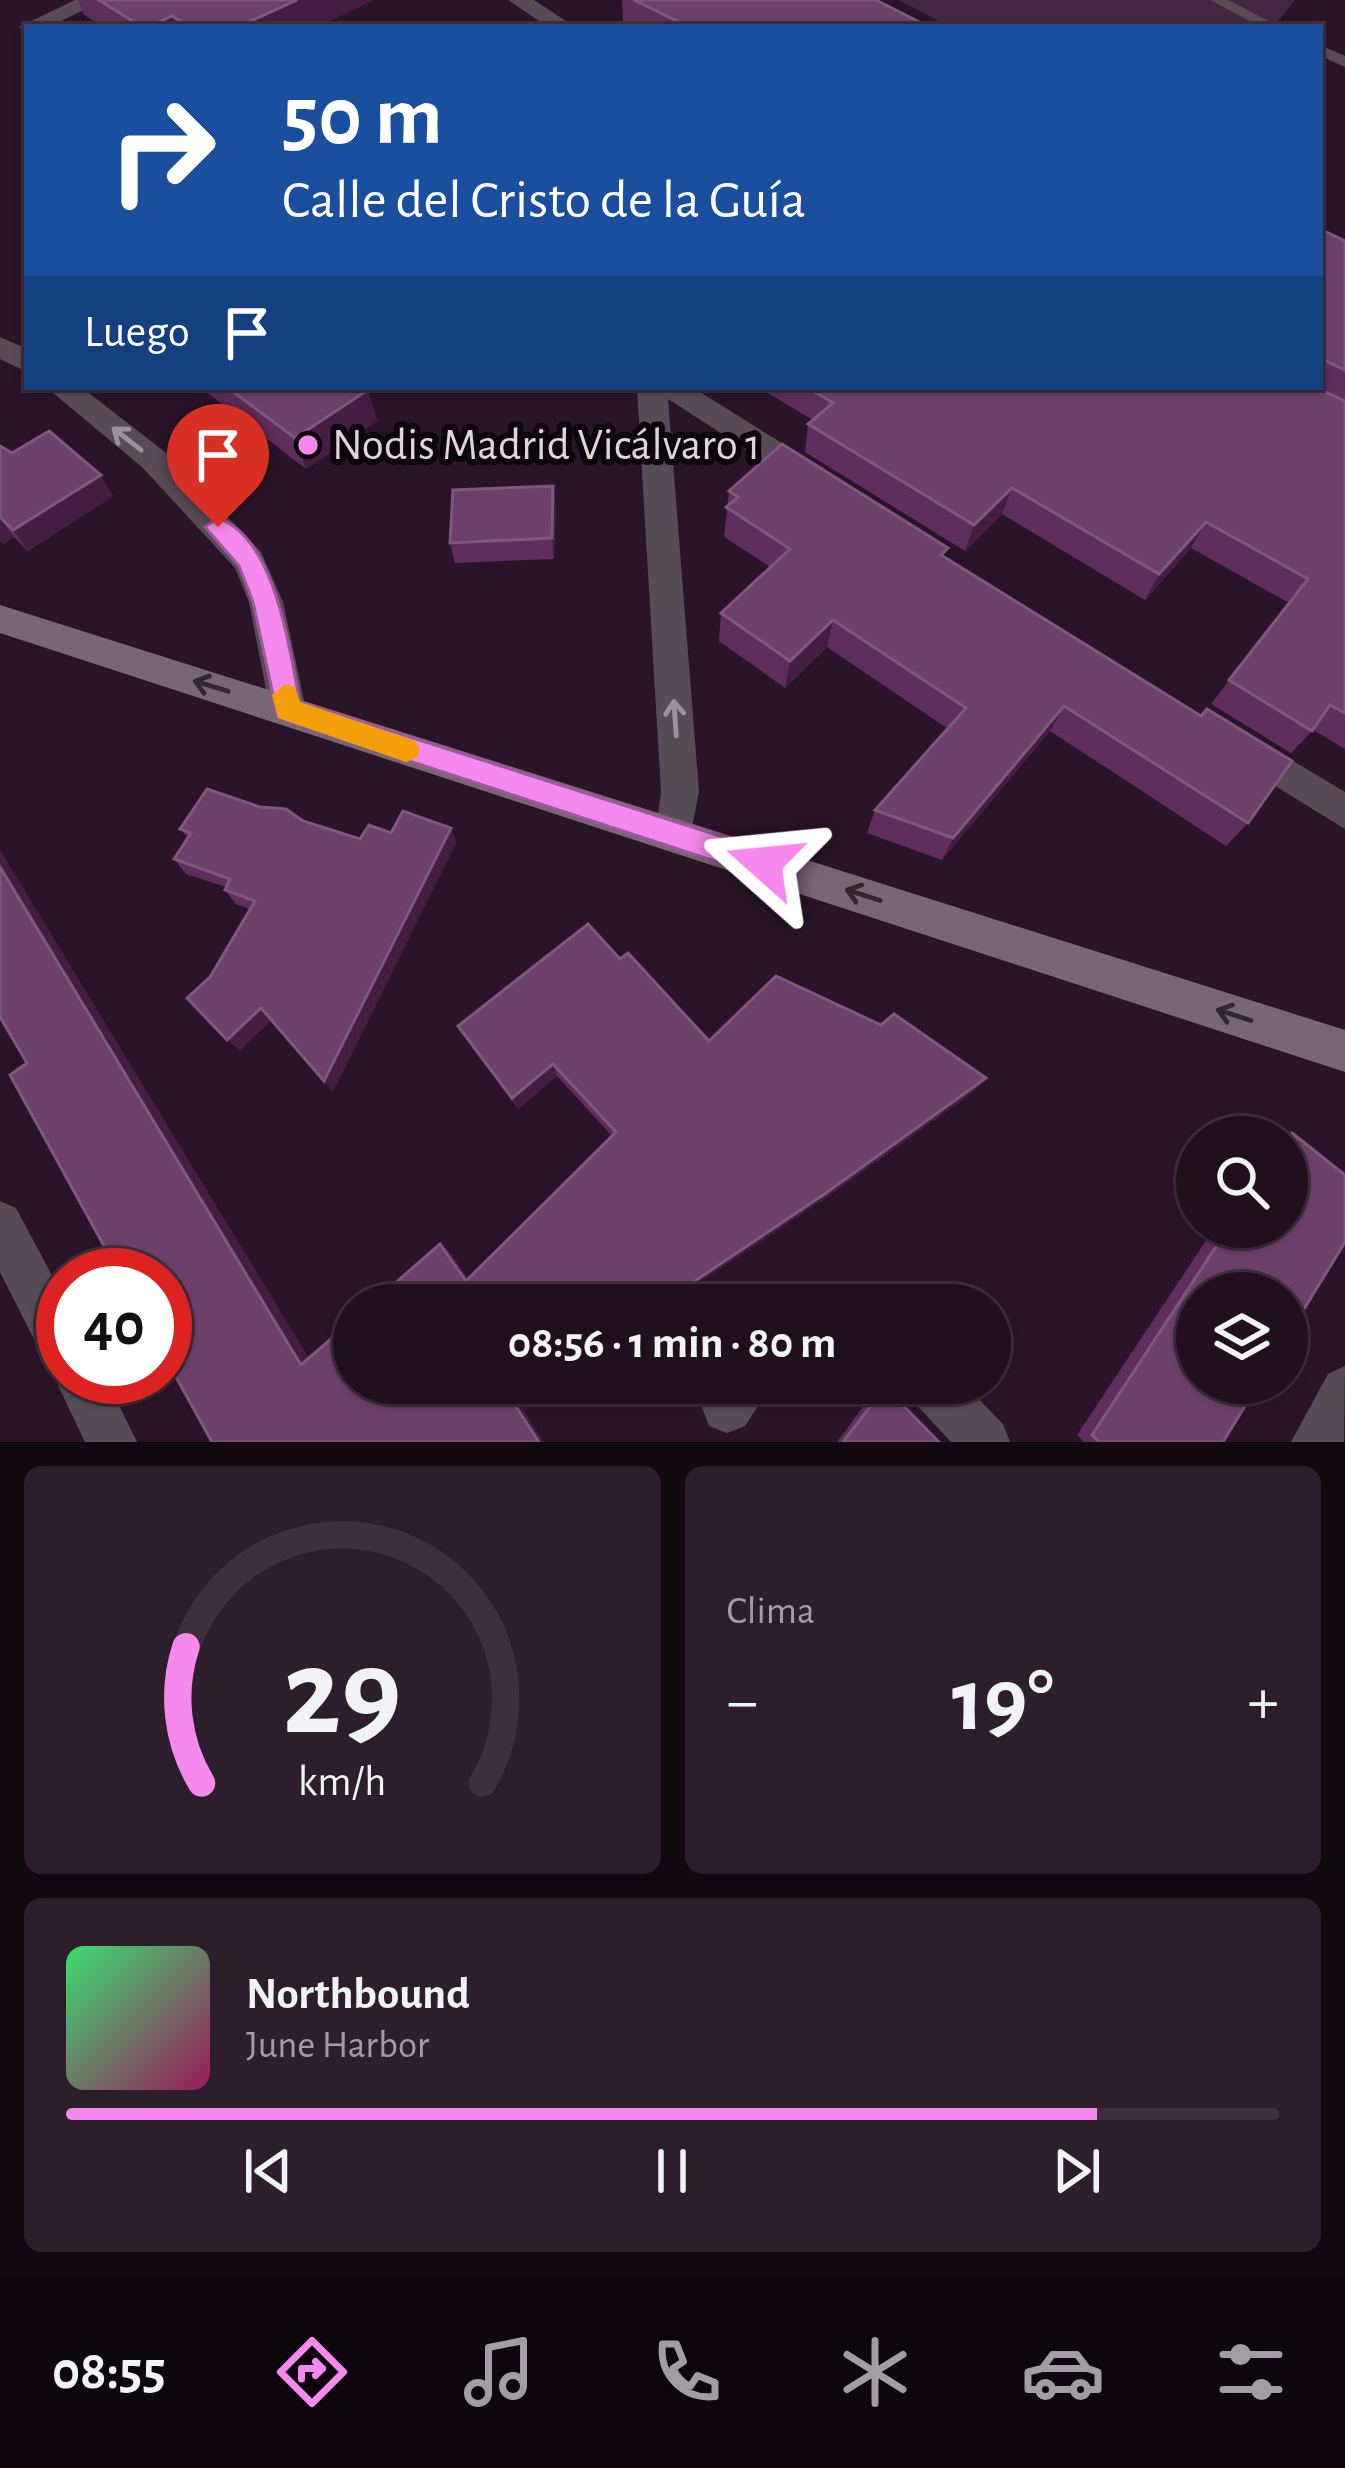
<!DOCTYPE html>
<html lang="es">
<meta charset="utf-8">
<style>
:root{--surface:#20101e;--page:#2d1e2b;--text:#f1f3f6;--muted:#a29da4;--line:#3d303c;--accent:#f589ee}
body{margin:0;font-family:"Alegreya Sans",sans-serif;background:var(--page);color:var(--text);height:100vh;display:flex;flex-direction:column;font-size:45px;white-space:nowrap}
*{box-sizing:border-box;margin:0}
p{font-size:39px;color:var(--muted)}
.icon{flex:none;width:66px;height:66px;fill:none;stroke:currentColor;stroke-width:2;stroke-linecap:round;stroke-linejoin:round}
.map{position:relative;height:1442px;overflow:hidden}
.panel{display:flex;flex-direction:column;gap:24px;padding:24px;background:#120910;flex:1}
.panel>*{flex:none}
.guide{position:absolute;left:24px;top:24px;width:1299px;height:366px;border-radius:0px;box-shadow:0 3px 9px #0004,0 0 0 3px var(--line);background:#1a4fa0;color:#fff;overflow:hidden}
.controls{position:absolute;left:1176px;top:1116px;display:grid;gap:24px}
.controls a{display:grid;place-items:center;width:132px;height:132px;border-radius:50%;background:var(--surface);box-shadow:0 3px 9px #0004,0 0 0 3px var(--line);font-size:60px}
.speed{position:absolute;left:36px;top:1248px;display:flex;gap:24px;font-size:60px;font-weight:700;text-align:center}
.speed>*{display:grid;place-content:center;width:156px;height:156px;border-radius:50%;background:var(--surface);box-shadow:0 3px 9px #0004,0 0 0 3px var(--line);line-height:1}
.speed .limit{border:18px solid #d22;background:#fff;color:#111}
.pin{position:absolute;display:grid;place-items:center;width:102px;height:102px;color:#fff;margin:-123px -51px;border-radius:50% 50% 50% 0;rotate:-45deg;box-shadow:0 0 12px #0007}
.pin .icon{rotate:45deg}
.me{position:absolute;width:132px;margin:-66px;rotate:288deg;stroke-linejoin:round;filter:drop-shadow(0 0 9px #0008)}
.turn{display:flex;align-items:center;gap:42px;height:252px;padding:0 60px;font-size:54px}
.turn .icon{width:156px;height:156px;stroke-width:2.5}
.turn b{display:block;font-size:84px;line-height:102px}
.then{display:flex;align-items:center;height:114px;padding:0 60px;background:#0003;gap:24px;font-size:45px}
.big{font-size:90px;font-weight:700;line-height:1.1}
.panel .widget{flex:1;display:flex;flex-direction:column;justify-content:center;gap:18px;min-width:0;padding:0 42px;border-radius:18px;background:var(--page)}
.panel .dial{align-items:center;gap:0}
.dial svg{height:312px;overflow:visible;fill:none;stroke:var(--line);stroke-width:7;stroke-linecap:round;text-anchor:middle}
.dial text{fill:var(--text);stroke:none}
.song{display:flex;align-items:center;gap:36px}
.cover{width:144px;height:144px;border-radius:18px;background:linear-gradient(135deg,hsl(140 70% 55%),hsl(330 70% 35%))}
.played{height:12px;border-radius:6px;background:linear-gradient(90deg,var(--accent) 85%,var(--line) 85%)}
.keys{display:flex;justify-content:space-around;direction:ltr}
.heat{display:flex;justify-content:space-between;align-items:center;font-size:66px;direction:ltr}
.panel .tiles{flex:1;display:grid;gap:24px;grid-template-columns:1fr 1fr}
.widget:last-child{grid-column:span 2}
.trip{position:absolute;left:333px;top:1284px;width:678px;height:120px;border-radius:60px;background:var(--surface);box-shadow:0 3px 9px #0004,0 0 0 3px var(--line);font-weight:700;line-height:120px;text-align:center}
.dock{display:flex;height:192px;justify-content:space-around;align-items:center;background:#0d060c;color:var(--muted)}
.dock .icon{width:84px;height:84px}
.dock .current{color:var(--accent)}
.dock b{font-size:54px;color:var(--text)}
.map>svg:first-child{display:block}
.green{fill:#452743}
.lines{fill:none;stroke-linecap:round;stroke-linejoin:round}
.lane{fill:#574c56;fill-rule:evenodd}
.street{fill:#574c56;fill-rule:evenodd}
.secondary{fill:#776675;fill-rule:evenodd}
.wall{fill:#5f2e5c}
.shaded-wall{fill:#441d41}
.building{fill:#6d406a;stroke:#7f577d;stroke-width:3}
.oneway{stroke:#9c909b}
.oneway2{stroke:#322731}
.route{fill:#f589ee;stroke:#9f599b;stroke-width:3}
.slow{fill:#f59e0b}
.poi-dot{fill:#f589ee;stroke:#0d050c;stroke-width:4.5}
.labels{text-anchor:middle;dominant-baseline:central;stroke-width:12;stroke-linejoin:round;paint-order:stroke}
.poi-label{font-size:45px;fill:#e1d3e0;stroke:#0d050c;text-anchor:start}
</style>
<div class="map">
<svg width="1345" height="1442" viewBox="0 0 1345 1442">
<rect width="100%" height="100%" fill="#2a1528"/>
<path class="green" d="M899 0H1295L1273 27H950Z"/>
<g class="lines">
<g class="lane">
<path d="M1210 0H1228L1280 27H1261Z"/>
<path d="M1320 45 1345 56V67L1320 56Z"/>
</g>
<g class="street">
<path d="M75 0H104L49 27H27V33L19 27Z"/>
<path d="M508 0H534L575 27H548Z"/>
<path d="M0 337 27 349V372L0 359Z"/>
<path d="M46 387H81L165 452 261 552 283 602 306 710 301 721 288 725 275 721 270 710 249 602 235 568 143 468Z"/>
<path d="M637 387H692L825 470 830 478 825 486H803L668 399 699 792 688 847 674 852 660 847 655 835 661 792Z"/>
<path d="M1241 730 1345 792V829L1228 757 1223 746 1228 735Z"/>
<path d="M0 1201 16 1208 63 1296V1377H105L137 1442H85L54 1377 58 1368 46 1363 0 1272Z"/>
<path d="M1345 1366 1344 1442H1291L1328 1374Z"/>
<path d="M716 1383H773L745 1426 727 1433 709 1426 702 1408Z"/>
<path d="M904 1383H963L1003 1424 1010 1442H951L912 1400Z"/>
</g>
<path class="secondary" d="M0 605 1345 1030V1072L0 633Z"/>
</g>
<g class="wall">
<path d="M78 0H373L317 27H104L84 15Z"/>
<path d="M622 0H876L929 27H633L623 22Z"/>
<path d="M1320 229 1345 241V749L1313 730 1291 753 1211 704 1289 603 1191 548 1145 600 1002 514 965 551 805 452 808 424 813 420 758 387H1320Z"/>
<path d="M200 387H364L368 390 377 421 306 469Z"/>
<path d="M0 446 113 496 28 551 14 537 4 544 0 540Z"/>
<path d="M553 486 556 507 554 559 455 563 450 543Z"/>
<path d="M729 491 945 558 1248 823 1226 846 1050 731 942 860 867 833 875 810 948 729 827 647 785 688 719 641 721 613 770 567 724 537Z"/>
<path d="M303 821 360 839 391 833 451 828 456 843 333 1091 271 1020 240 1050 227 1040 210 977 250 909 236 904 225 890 226 887 186 874 174 859 188 838 180 829Z"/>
<path d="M620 959 709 1041 976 1090 820 1202 370 1305 448 1250 468 1279 612 1136 557 1076 518 1109 466 1039 458 1026Z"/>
<path d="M1292 1133 1345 1175V1242L1287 1337V1293H1197V1383H1259L1223 1442H1084L1077 1435 1215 1227H1287V1137H1283Z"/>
<path d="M885 1387 939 1442H837L877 1388Z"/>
</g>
<g class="shaded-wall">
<path d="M297 0H373L317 27H238Z"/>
<path d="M172 16 176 27H148Z"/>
<path d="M368 390 377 421 306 469 295 438Z"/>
<path d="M101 475 113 496 28 551 13 530Z"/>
<path d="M553 486 556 507 554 559 552 538Z"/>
<path d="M1012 488 1002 514 965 551 974 525Z"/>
<path d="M0 518 14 537 4 544 0 539Z"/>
<path d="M1206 522 1191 548 1145 600 1159 574Z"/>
<path d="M833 620 827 647 785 688 790 661Z"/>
<path d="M1064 706 1050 731 942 860 953 838Z"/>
<path d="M451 828 456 843 333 1091 324 1081Z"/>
<path d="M0 850 315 1368 301 1365 0 867Z"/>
<path d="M261 1008 272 1020 240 1050 227 1040Z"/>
<path d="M553 1064 557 1076 518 1109 512 1098Z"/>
<path d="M986 1078 976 1090 820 1202 666 1305H659Z"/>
<path d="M440 1244 448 1250 473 1286 466 1281Z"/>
<path d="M542 1383H549L519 1403 544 1442H539L513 1402Z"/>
</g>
<g class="building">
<path d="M99 0H297L238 27H190L172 16 148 27H142Z"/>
<path d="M634 0H876L929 27H689Z"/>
<path d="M1320 229 1345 241V370L1320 358Z"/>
<path d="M227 387H364L368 390 295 438Z"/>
<path d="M807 387H1314L1345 401V713L1330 705 1312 731 1229 680 1308 579 1206 522 1159 574 1012 488 974 525 808 424 833 403Z"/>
<path d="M49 431 101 475 13 530 0 517V446L12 453Z"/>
<path d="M782 444 948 548 941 555 1201 716 1207 709 1292 761 1248 823 1064 706 953 838 875 810 966 708 833 620 790 661 721 613 790 549 726 507 738 497 729 491Z"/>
<path d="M553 486 552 538 450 543 453 490Z"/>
<path d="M207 789 260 807 286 809 303 821 360 839 369 825 391 833 403 811 451 828 324 1081 261 1008 227 1040 187 998 210 977 255 901 225 890 230 879 174 859 191 833 180 829Z"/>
<path d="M0 867 301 1365 354 1319V1383H542L513 1402 539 1442H212L165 1357V1275H120L10 1075 27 1063 0 1017Z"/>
<path d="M588 924 620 959 628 953 709 1041 776 976 881 1025 894 1014 986 1078 826 1193 659 1305H370L440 1244 466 1281 616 1132 553 1064 512 1098 458 1026Z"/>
<path d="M1292 1133 1345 1175V1242L1287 1337V1293H1197V1383H1259L1223 1442H1099L1092 1435 1229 1227H1287V1140Z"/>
<path d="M885 1387 939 1442H843Z"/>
</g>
<defs><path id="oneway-shaft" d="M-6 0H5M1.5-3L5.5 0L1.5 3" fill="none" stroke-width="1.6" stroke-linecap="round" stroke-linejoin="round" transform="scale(3)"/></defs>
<g class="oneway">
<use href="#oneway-shaft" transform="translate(127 439) rotate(-142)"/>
<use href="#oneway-shaft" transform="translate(675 718) rotate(-94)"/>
</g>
<g class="oneway2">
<use href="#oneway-shaft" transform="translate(211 686) rotate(-163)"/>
<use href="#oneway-shaft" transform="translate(863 895) rotate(-162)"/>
<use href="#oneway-shaft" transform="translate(1234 1015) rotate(-162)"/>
</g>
<path class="route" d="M218 518C276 538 289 650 300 702L764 850 774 854 778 863 774 873 764 877 278 718 253 602 239 566 205 527Z"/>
<path class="slow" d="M285 684 295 687 300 702 416 741 420 750 416 758 406 762 278 718 272 695Z"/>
<circle class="poi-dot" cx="308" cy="445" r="12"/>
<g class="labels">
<g class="poi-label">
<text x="332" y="445">Nodis Madrid Vicálvaro 1</text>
</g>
</g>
</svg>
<div class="controls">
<a><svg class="icon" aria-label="search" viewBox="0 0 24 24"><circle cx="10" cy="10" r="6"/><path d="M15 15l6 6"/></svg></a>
<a><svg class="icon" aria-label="layers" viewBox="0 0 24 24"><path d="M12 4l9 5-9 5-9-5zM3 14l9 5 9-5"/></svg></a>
</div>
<div class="speed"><div class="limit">40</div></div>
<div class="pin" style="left:218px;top:527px;background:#d93025"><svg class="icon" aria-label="arrive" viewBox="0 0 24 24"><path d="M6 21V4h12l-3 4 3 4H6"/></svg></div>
<svg class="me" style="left:764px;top:863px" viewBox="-20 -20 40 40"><path d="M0-17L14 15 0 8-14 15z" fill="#f589ee" stroke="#fff" stroke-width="4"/></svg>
<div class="trip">08:56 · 1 min · 80 m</div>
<div class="guide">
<div class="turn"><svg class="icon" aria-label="right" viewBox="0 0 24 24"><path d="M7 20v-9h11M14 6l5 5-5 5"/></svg><div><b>50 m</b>Calle del Cristo de la Guía</div></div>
<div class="then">Luego<svg class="icon" aria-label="arrive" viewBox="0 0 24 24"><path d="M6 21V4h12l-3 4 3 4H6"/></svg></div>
</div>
</div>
<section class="panel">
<div class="tiles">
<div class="widget dial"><svg viewBox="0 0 100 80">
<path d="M14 69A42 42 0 1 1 86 69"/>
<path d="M14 69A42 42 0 0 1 10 34" stroke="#f589ee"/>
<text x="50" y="56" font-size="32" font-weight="700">29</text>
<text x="50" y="72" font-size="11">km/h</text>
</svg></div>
<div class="widget"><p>Clima</p>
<div class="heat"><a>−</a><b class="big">19°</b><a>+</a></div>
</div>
<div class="widget">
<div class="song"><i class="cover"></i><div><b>Northbound</b><p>June Harbor</p></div></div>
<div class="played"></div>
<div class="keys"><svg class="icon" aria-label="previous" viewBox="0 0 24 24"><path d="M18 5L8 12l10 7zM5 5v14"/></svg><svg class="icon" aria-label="pause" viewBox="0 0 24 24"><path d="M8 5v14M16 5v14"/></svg><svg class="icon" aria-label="next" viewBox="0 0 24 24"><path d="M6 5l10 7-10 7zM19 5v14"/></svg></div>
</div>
</div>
</section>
<nav class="dock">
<b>08:55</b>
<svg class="icon current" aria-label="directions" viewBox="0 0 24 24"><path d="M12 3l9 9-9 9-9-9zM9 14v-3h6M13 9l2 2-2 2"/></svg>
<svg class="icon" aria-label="music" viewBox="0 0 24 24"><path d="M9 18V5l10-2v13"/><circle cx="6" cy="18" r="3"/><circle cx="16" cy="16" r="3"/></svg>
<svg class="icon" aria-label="phone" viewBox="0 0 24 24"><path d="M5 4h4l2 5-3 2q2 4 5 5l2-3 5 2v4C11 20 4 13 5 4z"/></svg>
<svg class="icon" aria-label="climate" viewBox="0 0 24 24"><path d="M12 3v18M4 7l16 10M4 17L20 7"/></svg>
<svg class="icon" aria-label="car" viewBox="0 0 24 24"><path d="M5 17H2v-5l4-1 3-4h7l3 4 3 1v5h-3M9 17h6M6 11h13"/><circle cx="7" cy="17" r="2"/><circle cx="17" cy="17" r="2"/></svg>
<svg class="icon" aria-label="filters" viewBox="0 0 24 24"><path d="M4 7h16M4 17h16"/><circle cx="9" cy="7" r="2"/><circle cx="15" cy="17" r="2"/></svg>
</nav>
